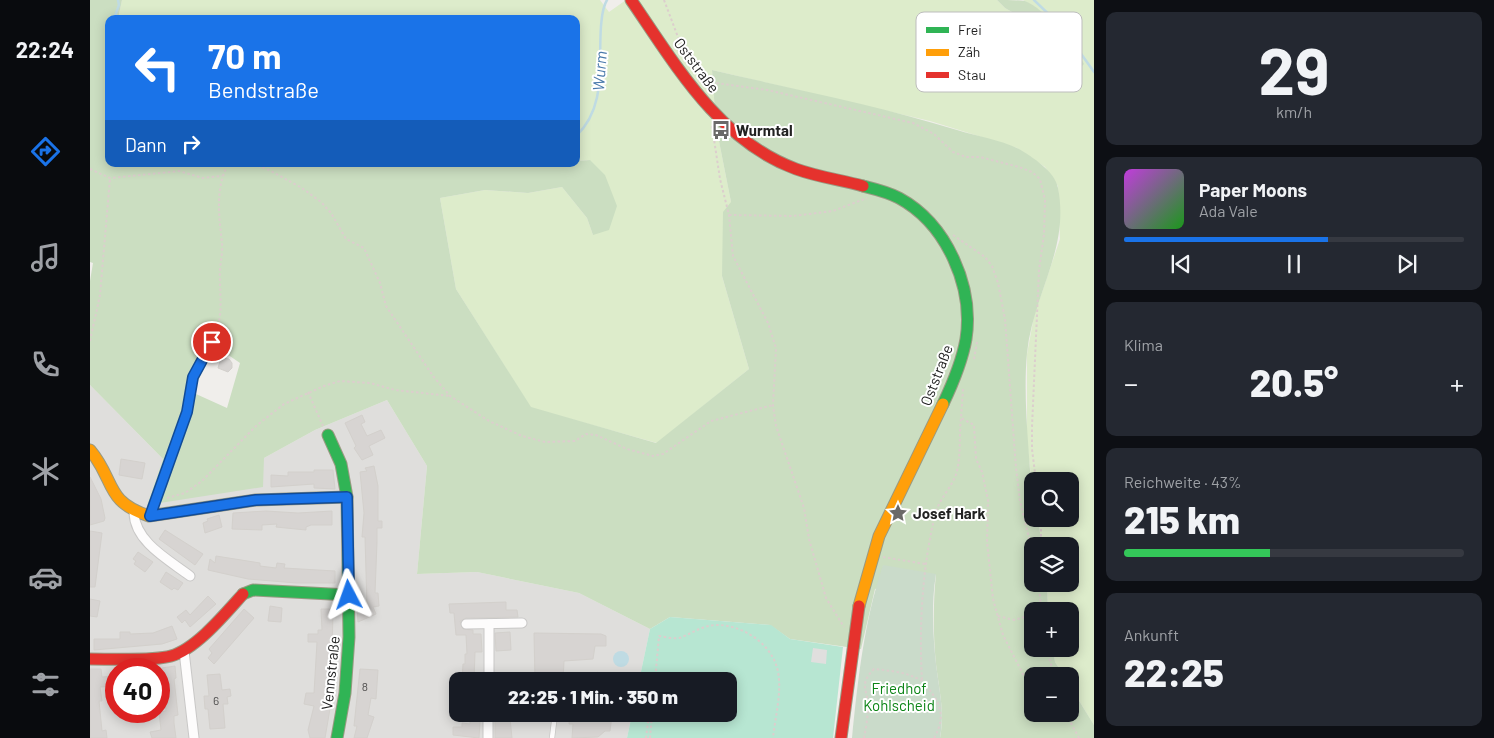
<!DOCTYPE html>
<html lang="de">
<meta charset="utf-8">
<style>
:root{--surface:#171b24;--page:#242831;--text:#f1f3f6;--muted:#9ea1a6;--line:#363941;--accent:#1a73e8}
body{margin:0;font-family:Barlow,sans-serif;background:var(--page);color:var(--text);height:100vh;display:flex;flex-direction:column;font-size:19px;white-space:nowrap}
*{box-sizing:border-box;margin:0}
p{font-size:16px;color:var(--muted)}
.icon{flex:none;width:28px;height:28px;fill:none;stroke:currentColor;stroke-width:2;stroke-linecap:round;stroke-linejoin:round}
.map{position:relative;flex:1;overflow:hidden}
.details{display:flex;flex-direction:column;gap:12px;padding:12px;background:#0d0f14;width:400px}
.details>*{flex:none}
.guide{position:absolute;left:15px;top:15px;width:475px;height:152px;border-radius:10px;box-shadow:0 2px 12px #0003;background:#1a73e8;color:#fff;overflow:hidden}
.tools{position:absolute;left:934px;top:472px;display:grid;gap:10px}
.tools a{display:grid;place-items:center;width:55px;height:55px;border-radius:10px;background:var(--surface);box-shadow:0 2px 12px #0003;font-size:25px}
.speed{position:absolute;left:15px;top:658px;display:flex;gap:10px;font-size:25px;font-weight:700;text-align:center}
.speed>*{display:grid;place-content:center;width:65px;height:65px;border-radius:50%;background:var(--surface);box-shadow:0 2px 12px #0003;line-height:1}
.speed .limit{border:8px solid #d22;background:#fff;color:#111}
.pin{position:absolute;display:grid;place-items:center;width:42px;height:42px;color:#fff;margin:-21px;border:2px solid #fff;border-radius:50%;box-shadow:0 1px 5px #0007}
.me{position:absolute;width:55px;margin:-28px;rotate:356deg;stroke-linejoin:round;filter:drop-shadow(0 0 4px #0008)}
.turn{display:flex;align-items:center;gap:18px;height:105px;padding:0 20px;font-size:22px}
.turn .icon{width:65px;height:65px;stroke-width:2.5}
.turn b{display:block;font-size:35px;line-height:42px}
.then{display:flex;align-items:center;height:48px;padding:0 20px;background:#0003;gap:10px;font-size:19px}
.big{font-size:38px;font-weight:800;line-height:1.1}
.details .card{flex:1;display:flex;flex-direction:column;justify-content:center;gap:8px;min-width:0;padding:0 18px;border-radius:10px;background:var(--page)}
.details .dial{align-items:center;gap:0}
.dial b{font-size:65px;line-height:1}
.song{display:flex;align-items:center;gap:15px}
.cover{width:60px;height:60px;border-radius:8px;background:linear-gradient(135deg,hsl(290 70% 55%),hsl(120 70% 35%))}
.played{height:5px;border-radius:2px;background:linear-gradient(90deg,var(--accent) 60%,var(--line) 60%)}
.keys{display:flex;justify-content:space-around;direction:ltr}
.heat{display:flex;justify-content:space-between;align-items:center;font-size:28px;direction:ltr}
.charge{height:8px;border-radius:4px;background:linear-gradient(90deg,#34c759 43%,var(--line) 0)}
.trip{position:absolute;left:359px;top:672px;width:288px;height:50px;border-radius:10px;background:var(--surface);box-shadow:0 2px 12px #0003;font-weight:800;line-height:50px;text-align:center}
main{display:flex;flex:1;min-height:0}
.dock{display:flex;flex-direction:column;width:90px;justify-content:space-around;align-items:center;background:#090b0e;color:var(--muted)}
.dock .icon{width:35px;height:35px}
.dock .on{color:var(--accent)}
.dock b{font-size:22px;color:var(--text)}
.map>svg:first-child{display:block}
.residential{fill:#dfdedc;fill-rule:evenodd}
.grass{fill:#ddeccb}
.forest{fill:#cbdec1;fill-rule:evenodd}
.cemetery{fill:#cadbca}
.pitch{fill:#b7e6d2}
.parking{fill:#e0dfde}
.water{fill:#bfdbe3}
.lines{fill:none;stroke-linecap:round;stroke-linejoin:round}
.stream{stroke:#bfdbe3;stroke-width:2.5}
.building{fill:#d7d4d2;stroke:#d3d0cc}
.lane-casing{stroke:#c9c8c7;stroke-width:6}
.street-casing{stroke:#c9c8c7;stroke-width:11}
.fast-casing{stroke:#999a82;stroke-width:13}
.slow-casing{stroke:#999a82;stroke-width:13}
.jam-casing{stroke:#999a82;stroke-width:13}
.path{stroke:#dccecd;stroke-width:2;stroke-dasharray:2.5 2.5;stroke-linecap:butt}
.lane{stroke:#fdfcfc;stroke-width:4.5}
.street{stroke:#fdfcfc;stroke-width:9}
.fast{stroke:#30b455;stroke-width:11}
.slow{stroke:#ff9f0a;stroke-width:11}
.jam{stroke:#e5322d;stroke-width:11}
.route-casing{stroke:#114b97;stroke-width:12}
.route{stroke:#1a73e8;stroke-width:9}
.labels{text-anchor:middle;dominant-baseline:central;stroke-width:4;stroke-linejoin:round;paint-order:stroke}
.number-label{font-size:12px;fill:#4f4e4e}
.street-label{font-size:15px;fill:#222;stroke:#fff}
.poi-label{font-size:15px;font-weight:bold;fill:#222;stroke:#fff;text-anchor:start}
.park-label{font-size:15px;fill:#0c8416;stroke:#fff}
.water-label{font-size:16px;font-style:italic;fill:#4a7aab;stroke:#fff}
.key{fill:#fff;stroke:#bdbdbd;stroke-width:1}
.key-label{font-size:14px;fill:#222}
</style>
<main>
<nav class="dock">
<b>22:24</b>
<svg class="icon on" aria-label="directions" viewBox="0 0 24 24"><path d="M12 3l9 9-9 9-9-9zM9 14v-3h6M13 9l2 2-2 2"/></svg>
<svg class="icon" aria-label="music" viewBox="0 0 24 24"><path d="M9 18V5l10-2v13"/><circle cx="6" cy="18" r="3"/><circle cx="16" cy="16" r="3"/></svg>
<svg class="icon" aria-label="phone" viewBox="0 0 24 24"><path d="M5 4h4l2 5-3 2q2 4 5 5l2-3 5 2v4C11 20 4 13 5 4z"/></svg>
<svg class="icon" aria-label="climate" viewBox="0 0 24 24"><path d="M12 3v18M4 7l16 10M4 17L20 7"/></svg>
<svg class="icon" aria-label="car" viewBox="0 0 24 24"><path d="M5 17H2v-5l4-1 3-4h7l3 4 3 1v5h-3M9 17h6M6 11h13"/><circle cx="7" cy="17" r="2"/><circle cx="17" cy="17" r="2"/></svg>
<svg class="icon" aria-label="filters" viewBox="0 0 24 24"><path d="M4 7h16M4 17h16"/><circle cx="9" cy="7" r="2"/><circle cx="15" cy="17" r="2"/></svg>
</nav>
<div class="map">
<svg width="1004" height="738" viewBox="0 0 1004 738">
<rect width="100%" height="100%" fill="#f0eeeb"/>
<path class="residential" d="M0 385 73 459 57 505 174 458 225 430 297 400 337 466 327 574 387 572 489 593 560 629 549 681H368V714H542L537 738H0ZM26 669H69V711H26Z"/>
<path class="grass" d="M32 0H510L519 12 536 0H907L915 8 939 22 981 66 989 54 945 7 933 0H1004V725L980 686V676H974L965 662 963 649H980V611H958L957 584H980V546H952L948 519H980V481H942V487L937 440V354L944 316 970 239 968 186 955 167 927 148 840 121 622 70 626 126 641 202 632 276 659 369 567 443 441 408 366 289 350 198 395 190 438 193 472 187 497 218 503 235 500 160 486 161V19H28Z"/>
<g class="forest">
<path d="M0 0H32L28 19H19V164H486V161L500 160 515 175 527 206 519 230 503 235 497 218 472 187 438 193 395 190 350 198 366 289 441 407 566 443 659 369 632 276 633 212 641 202 626 126 622 70C703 89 787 105 867 130 887 136 911 140 929 149 942 157 965 171 968 188 980 249 943 294 937 353 932 408 942 464 942 519H948L952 546H942V584H957L958 611H942V649H963L965 662 974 676H942V714H980V686L1004 725V738H850C855 712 849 690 846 664 843 634 843 604 846 574L785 589 771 649 700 639 680 625 580 617 560 629 489 593 387 572 327 574 337 466 297 400 225 430 174 458 173 487 57 505 73 459 0 385V281L3 263 0 262ZM128 348 150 363 137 408 106 394 103 390 124 350Z"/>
<path d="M907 0C915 0 927 0 935 1 954 8 985 46 994 64L988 70 981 66 939 22 915 8Z"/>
</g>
<path class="cemetery" d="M793 565 846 574C841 603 843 635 846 664 849 690 855 712 850 738H762C768 679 774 622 793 565Z"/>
<path class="pitch" d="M580 617 681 625 700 639 753 647 743 738H537L542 714H638V681H549L560 629Z"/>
<path class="parking" d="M723 648 737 650 736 664 721 662Z"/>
<circle class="water" cx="531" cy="659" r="8"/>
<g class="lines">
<g class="stream">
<path d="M944 0 972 27 1004 72"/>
<path d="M24 19 29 5 28 0"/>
<path d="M486 136C517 107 508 64 511 26 512 17 512 8 517 0"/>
</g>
</g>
<g class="building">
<path d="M131 358 139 359 142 363V368L138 372 128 368Z"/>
<path d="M272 415 275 422 271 424 277 436 291 430 295 438 279 446 283 455 272 460 264 448 266 446 255 423Z"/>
<path d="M31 459 55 463 52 479 29 475Z"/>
<path d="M284 466 288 486V521H292V528H287V542L285 593H288L289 606 283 607 286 614 268 622 267 607H277L275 537H272L274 513 270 472 277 471 275 468Z"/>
<path d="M224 470H243L245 489 224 488V484L181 487V475L198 476V472H224Z"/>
<path d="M0 477 11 499 15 518 14 521 0 525Z"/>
<path d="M176 511 208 513 242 511V525H221L216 527V530L186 527 187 524 172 525V530L142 529 143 513Z"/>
<path d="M129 515 132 527 115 533 113 523 118 521 117 519Z"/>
<path d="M75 530 113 554 105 565 69 539Z"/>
<path d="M0 531 12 533 5 587H0Z"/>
<path d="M48 552 63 562 55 572 44 564 46 561 43 559Z"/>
<path d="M126 556 170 563V566L186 568 187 563 195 564 194 568 245 571V583H206L158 579 118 570 120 559 125 563Z"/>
<path d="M76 572 93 583 88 590 84 588 82 590 70 582Z"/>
<path d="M118 596 126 604 100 627 95 620 92 623 87 617 96 610 100 615Z"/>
<path d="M0 599 10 601 7 617 0 616Z"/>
<path d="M416 602V610H427L428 617 376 618 370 621 373 629 383 630V634H391L392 652H385L384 681H372L373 664H375V654H377L376 635H366L364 613H360L359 604Z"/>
<path d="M180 606 192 608 191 622 178 621Z"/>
<path d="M154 609 164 618 124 664 118 658 122 653 119 649Z"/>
<path d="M231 609H243L241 703 235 738H220L218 730 224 706 214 704 216 693H224L227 642H218V634H228V630H232Z"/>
<path d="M82 626 87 639 72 644 4 650V639H30V632H40V634L63 633Z"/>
<path d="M420 632 421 650 406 651 405 633Z"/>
<path d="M444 633 511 634 516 636V646H505L503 659 474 661 473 681H445Z"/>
<path d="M85 666 86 678 84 679 88 715 84 716V723L86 738H62L60 732 71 730 69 712 76 711 72 668Z"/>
<path d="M0 669H11L12 677 26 676V686L10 687 12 701H9L12 731 16 730 17 738H0Z"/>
<path d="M270 669 288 670 286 699 281 698 278 715 284 717 277 738H264L267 726H264Z"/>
<path d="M508 672 516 681H497Z"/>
<path d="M130 674 132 690 140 689 141 696 137 697 138 704H133L135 728 120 729 118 709H115L114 696H119L117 675Z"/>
<path d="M480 714 522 715 520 731H515L508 737 482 738 483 724H479Z"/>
<path d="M405 717 420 718 422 738H405Z"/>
<path d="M380 721H390L389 738 363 735V727H372V723L380 724Z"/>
</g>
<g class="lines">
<g class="lane-casing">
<g id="lane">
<path d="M73 481 97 412 103 377 122 342"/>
<path d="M462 738 465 714"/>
</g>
</g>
<g class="street-casing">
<g id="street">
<path d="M44 513C45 542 79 560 100 576"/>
<path d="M59 516 73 481"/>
<path d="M376 624 432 623"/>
<path d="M399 624V681"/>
<path d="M94 651 104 738"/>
<path d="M398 738V714"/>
</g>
</g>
<g class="fast-casing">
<g id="fast">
<path d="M773 186C785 189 798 192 809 198 857 224 884 287 876 339 872 362 863 383 853 404"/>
<path d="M238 435 251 464 257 497 259 637 255 693 247 738"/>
<path d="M153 594 163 590 259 595"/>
</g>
</g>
<g class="slow-casing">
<g id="slow">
<path d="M0 450C26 481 14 501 59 516L166 500 257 497"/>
<path d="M769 606 789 536 853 404"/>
</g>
</g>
<g class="jam-casing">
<g id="jam">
<path d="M541 0C585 64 629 141 706 169 728 177 751 180 773 186"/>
<path d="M0 659C20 659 64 661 81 656 106 649 135 614 153 594"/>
<path d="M751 738 769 606"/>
</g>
</g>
<g class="path">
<path d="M574 0 597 61"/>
<path d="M608 75 626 83 677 90 823 123 844 134 863 152 876 157H890L929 167 942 172 950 179 955 200 954 234 949 270 942 427V449L946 481"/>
<path d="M622 126 630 179 639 215 643 256 678 323 686 348 683 405 686 426 714 508 719 539 736 598 754 627"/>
<path d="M163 164 179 170 212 188 231 202 241 213 256 239 274 248 290 283 296 306 343 376 360 396 399 421 432 436 455 442 485 441 496 434 506 435 537 449 563 456 573 454 621 421 683 405"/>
<path d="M0 169 20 178 89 171 113 178 132 176"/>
<path d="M639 215 703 216 743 211 777 198"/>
<path d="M863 235 895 257 902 266 908 283 915 319 926 468 930 501 942 550"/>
<path d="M125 335C133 315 130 300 130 278 129 267 133 255 132 243 129 216 125 189 138 164"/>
<path d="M0 341 10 295 20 178"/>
<path d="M884 359 887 342"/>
<path d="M873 389 871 418 884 425 886 459 892 472 898 500 897 542 903 599 913 635 942 692"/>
<path d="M218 392 233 426"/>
<path d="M77 498 95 493 112 481 166 426 194 404 234 386 250 381 280 383 305 390 360 396"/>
<path d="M951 519V546"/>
<path d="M793 557 835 564"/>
<path d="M949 584 951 611"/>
<path d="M908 616 924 620 942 615"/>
<path d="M957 649 964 676"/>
<path d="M565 681 569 636C576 637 587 640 592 637 604 632 612 626 625 625 652 624 683 644 688 672 692 692 685 718 683 738"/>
<path d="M976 714 989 738"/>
<path d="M556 738 559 714"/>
<path d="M560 738 562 714"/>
<path d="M774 738C776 728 778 716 778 706 777 688 769 684 784 669 802 671 817 672 832 681"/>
<path d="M844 738C858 714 848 699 832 681 829 626 832 569 845 515 849 498 863 487 867 471 871 454 869 435 871 418"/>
</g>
<use href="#lane" class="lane"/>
<use href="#street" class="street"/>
<use href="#fast" class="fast"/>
<use href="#slow" class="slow"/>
<use href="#jam" class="jam"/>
</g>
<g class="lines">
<g class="route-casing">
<path id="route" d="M122 342 103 377 97 412 60 516 166 500 257 497 259 595"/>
</g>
<use href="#route" class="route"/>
</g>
<defs>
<g id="bus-bare" transform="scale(1.5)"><path d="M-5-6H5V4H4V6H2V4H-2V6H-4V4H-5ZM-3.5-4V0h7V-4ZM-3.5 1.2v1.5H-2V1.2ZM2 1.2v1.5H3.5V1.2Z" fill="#6a6968" stroke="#fff" stroke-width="2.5" paint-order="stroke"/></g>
<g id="sight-bare" transform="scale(1.5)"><path d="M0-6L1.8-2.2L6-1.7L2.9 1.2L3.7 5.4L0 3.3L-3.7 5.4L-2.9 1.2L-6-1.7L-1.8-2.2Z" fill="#6a6968" stroke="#fff" stroke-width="2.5" paint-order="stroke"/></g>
</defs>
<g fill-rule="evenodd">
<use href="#bus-bare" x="631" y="130"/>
<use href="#sight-bare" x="808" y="513"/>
</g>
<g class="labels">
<g class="number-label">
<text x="275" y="686">8</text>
<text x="126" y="700">6</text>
</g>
<g class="street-label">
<text transform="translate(607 65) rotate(53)">Oststraße</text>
<text transform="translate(846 375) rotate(-69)">Oststraße</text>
<text transform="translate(240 673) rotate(-84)">Vennstraße</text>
</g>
<g class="poi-label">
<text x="646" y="130">Wurmtal</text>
<text x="823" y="513">Josef Hark</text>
</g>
<g class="park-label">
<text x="809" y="688">Friedhof<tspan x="809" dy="17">Kohlscheid</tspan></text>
</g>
<g class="water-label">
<text transform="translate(509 71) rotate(-86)">Wurm</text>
</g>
</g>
<rect x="826" y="12" width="166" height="80" rx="8" class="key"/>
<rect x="836" y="27" width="23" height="6" fill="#30b455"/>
<rect x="836" y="49" width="23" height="7" fill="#ff9f0a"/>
<rect x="836" y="72" width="23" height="6" fill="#e5322d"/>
<g class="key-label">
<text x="868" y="35">Frei</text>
<text x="868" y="57">Zäh</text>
<text x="868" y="80">Stau</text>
</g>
</svg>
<div class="tools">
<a><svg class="icon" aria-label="search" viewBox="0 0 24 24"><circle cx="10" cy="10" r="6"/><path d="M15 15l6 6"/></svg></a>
<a><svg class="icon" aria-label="layers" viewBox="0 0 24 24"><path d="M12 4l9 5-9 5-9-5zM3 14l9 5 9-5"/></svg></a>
<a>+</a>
<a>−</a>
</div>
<div class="speed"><div class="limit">40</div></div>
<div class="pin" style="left:122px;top:342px;background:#d93025"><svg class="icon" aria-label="arrive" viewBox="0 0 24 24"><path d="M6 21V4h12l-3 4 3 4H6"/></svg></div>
<svg class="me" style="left:259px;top:595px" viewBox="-20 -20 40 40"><path d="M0-17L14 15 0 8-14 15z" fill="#1a73e8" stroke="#fff" stroke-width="4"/></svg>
<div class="trip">22:25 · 1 Min. · 350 m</div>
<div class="guide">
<div class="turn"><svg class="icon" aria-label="left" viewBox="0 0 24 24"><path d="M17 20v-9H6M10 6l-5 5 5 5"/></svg><div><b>70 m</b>Bendstraße</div></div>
<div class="then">Dann<svg class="icon" aria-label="right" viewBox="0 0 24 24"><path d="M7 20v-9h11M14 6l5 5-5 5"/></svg></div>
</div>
</div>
<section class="details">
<div class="card dial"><b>29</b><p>km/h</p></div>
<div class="card">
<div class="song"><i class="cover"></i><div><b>Paper Moons</b><p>Ada Vale</p></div></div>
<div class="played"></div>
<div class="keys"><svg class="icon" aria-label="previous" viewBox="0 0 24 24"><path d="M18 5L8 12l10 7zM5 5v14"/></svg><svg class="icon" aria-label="pause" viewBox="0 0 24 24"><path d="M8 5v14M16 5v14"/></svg><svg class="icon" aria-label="next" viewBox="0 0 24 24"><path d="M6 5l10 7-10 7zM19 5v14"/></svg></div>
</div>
<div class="card"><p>Klima</p>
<div class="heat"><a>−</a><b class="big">20.5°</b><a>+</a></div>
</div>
<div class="card"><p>Reichweite · 43%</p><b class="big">215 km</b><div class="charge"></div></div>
<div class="card"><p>Ankunft</p><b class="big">22:25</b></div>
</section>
</main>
